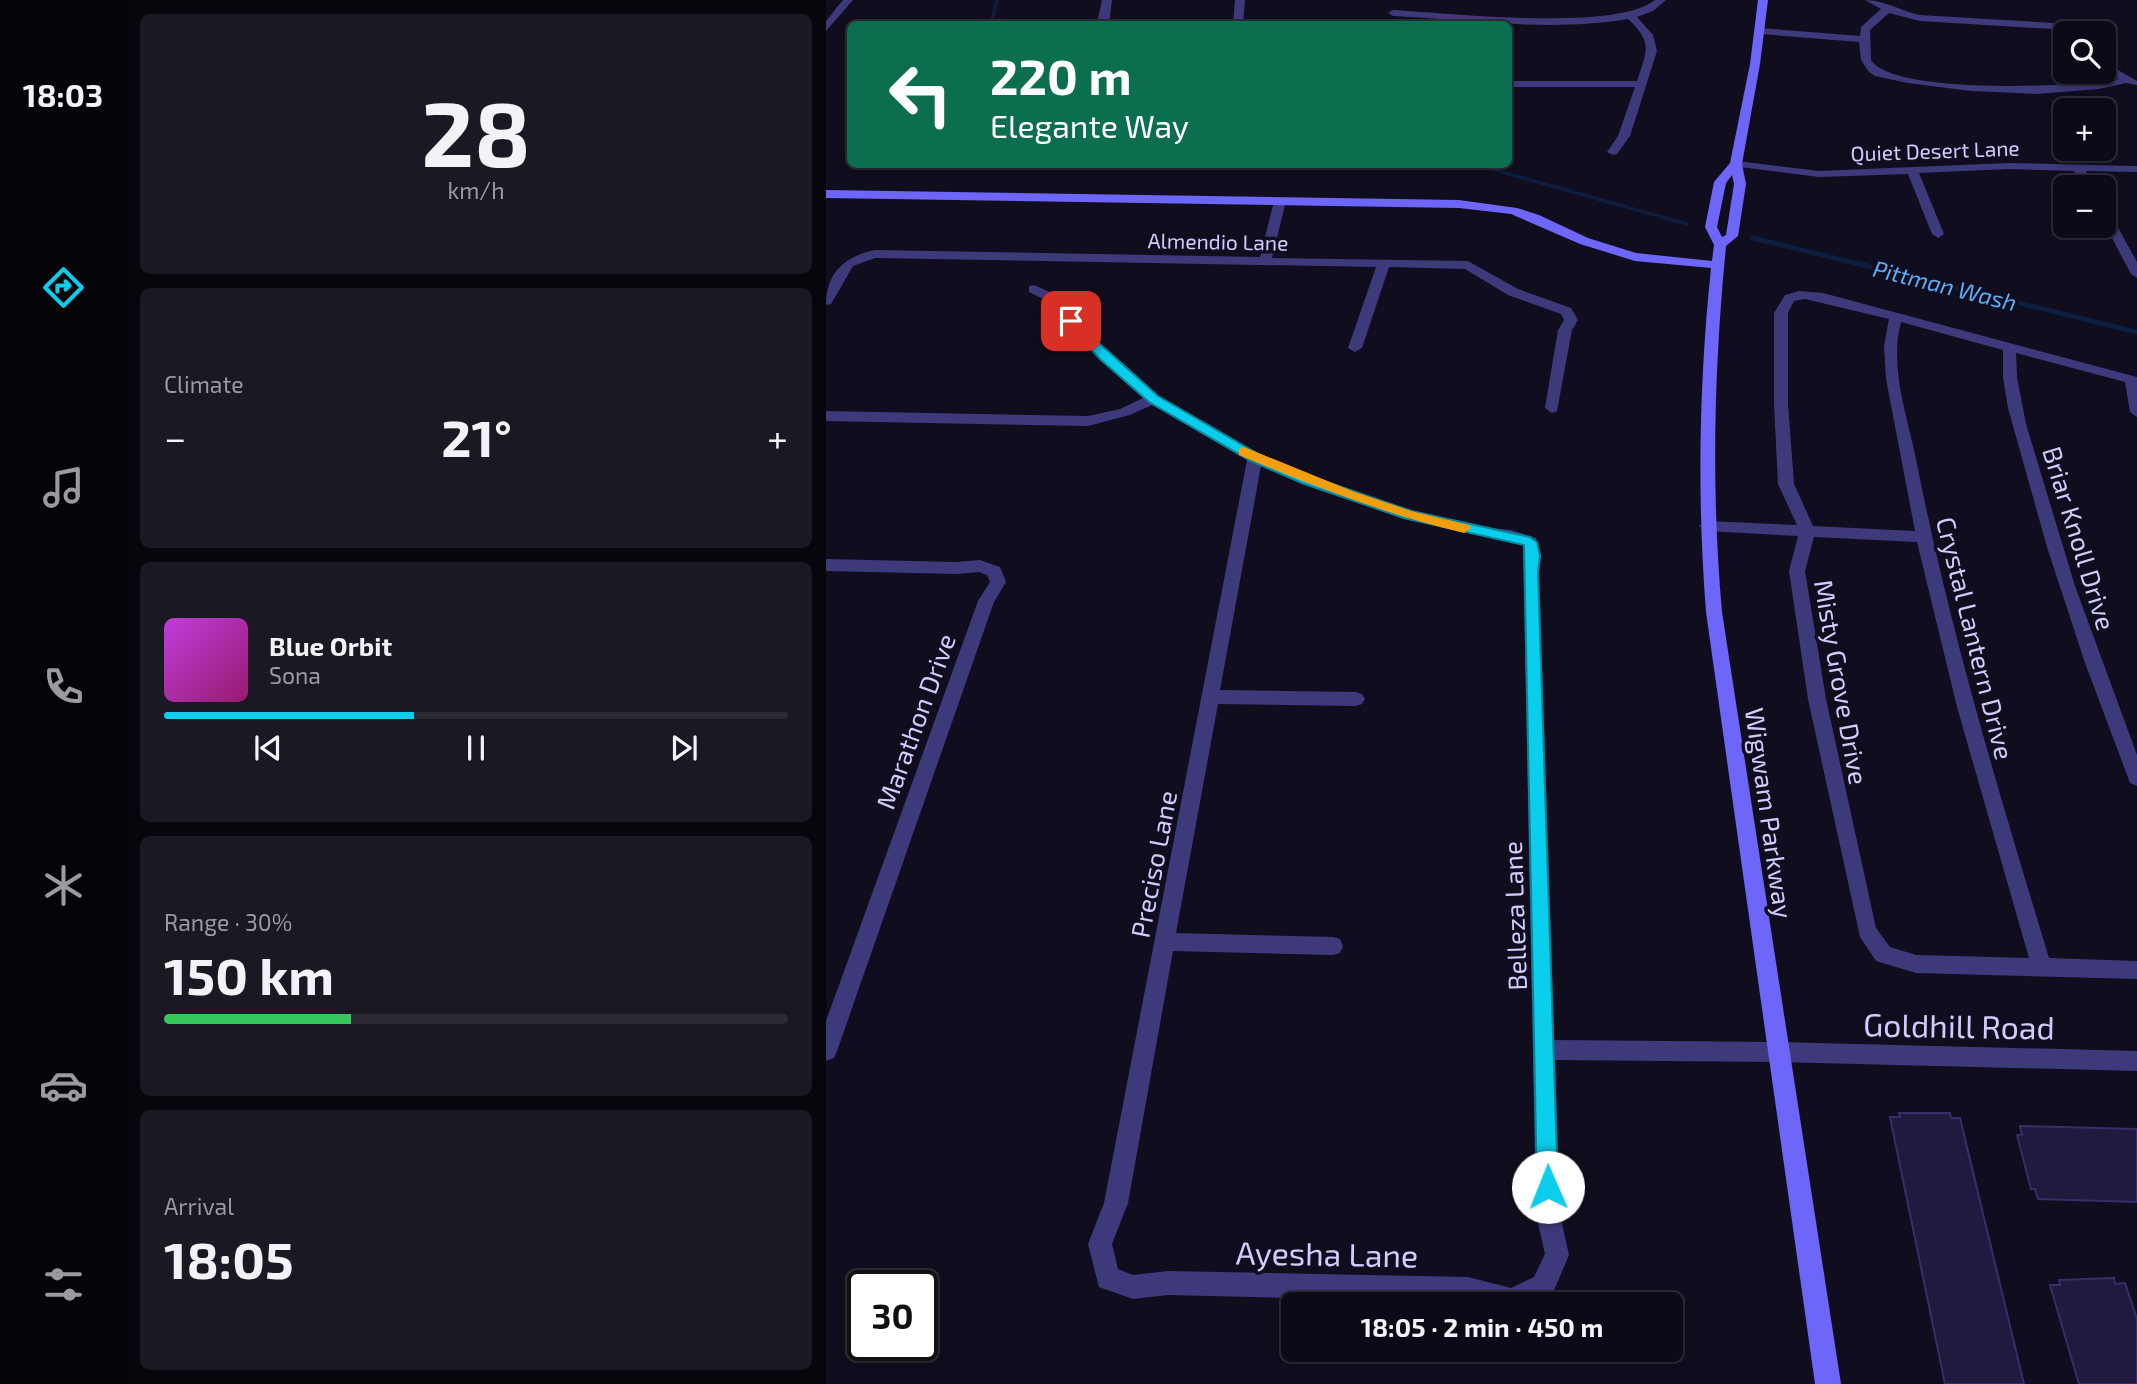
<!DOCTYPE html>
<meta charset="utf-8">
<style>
:root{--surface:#0c0a16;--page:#1a1823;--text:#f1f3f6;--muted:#9a9aa1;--line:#2c2b35;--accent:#0aceeb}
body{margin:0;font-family:"Exo 2",sans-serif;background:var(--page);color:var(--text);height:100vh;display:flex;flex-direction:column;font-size:26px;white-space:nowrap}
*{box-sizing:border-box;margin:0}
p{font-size:23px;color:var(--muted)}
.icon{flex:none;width:38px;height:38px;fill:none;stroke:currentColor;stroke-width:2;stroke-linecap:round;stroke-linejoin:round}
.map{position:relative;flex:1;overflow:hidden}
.details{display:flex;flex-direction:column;gap:14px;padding:14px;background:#07060c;width:700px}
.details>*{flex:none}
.top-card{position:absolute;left:21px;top:21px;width:665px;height:147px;border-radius:10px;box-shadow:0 4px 10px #0003,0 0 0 2px var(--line);background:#0b6e4f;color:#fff;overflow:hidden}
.controls{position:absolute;left:1227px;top:21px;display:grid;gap:14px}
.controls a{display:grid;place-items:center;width:63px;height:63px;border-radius:10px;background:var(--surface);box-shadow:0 4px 10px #0003,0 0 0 2px var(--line);font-size:35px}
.speed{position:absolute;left:21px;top:1270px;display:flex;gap:14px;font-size:35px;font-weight:700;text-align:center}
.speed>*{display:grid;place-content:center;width:91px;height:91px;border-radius:50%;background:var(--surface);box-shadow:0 4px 10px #0003,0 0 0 2px var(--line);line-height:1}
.speed .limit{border:4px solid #111;border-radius:10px;background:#fff;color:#111}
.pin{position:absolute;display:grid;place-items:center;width:60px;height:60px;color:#fff;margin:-30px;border-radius:14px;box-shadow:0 4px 10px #0006}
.me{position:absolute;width:77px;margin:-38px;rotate:359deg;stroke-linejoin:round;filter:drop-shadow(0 0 5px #0008)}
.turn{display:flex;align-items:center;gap:24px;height:147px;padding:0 28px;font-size:32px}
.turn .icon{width:91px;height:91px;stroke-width:2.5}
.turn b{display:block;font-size:49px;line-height:60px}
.big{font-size:52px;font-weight:700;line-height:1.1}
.details .tile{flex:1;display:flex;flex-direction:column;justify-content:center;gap:10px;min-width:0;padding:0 24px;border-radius:10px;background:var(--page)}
.details .dial{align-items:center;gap:0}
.dial b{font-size:91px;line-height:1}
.song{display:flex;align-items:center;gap:21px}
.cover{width:84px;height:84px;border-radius:10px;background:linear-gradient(135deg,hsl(290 70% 55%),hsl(320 70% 35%))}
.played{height:7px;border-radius:4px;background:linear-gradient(90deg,var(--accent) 40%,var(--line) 40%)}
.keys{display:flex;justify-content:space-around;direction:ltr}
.heat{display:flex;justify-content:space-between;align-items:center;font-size:38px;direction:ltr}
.charge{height:10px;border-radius:5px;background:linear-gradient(90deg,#34c759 30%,var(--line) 0)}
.trip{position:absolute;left:455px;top:1292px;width:402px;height:70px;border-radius:10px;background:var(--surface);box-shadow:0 4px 10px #0003,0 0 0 2px var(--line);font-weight:700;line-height:70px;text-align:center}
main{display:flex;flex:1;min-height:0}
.tabs{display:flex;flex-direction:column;width:126px;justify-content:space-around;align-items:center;background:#050409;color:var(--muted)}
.tabs .icon{width:49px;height:49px}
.tabs .on{color:var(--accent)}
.tabs b{font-size:32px;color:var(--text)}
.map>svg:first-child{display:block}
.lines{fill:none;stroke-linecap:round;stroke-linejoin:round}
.stream-far1{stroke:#0d1d3d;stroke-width:3.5}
.stream{stroke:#0d1d3d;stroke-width:5}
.building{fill:#221a3e;stroke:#3a2c69;stroke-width:2}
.street{fill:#3e397b;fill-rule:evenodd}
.secondary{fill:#6e66f9;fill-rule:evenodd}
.route{fill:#0aceeb;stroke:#068699;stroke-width:2}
.slow{fill:#f59e0b}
.labels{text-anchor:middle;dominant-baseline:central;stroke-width:7;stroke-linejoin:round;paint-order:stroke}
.far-street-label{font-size:21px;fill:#d2cbfd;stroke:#100d1e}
.far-water-label{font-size:23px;font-style:italic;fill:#5eacf8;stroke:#100d1e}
.street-label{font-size:26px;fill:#d2cbfd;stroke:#100d1e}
.near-street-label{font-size:32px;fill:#d2cbfd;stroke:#100d1e}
</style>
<main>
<nav class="tabs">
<b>18:03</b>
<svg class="icon on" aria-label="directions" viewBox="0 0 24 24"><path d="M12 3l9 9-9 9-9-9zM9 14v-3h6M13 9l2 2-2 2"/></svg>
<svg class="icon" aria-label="music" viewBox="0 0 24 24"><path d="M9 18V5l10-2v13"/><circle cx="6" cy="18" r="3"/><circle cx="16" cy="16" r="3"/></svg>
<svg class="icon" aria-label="phone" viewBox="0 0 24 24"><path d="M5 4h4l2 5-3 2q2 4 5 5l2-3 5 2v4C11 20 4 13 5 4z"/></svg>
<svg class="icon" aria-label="climate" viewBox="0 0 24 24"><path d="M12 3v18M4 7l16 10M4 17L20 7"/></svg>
<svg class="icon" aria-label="car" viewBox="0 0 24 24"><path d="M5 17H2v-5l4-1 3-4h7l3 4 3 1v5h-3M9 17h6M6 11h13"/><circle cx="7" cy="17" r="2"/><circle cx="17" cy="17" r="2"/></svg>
<svg class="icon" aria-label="filters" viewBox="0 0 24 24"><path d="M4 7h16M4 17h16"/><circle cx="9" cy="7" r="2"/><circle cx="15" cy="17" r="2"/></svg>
</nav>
<section class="details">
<div class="tile dial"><b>28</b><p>km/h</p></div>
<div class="tile"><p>Climate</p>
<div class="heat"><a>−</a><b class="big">21°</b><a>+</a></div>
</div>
<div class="tile">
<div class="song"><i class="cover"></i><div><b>Blue Orbit</b><p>Sona</p></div></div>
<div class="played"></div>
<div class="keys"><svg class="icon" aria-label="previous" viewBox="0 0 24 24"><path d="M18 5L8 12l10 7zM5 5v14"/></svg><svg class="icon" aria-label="pause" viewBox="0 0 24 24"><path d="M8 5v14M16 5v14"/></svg><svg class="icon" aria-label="next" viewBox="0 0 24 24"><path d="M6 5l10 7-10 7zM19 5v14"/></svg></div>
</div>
<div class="tile"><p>Range · 30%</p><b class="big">150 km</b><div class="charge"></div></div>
<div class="tile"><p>Arrival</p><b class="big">18:05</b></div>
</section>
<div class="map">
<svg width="1311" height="1384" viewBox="0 0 1311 1384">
<rect width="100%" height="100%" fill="#100d1e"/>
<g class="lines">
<g class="stream-far1">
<path d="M165 24 171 0"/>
<path d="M648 164 861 224"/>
</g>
<path class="stream" d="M927 238 1311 332"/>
</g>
<g class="building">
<path d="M1073 1113H1124L1125 1118H1134L1198 1384H1119L1064 1117H1074Z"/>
<path d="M1194 1126 1311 1129V1202L1212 1199 1209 1189H1205L1191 1135H1196Z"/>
<path d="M1288 1278 1289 1284 1299 1283 1311 1319V1384H1253L1224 1285H1234L1233 1280Z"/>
</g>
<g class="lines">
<g class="street">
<path d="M17 0H27L0 31V21Z"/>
<path d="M276 0H286L283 24 271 23Z"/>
<path d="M409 0H419L417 24H407Z"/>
<path d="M829 0H840L827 11 811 17 827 35 831 51 804 136 791 154 787 155 781 152 792 136 809 87H682V81H811C821 51 827 42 802 19 726 32 644 20 567 16L562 13 567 10C622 13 790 32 829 0Z"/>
<path d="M1039 0C1058 0 1075 11 1094 15L1227 23 1251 33 1239 34 1226 29 1094 21 1063 13 1044 30 1045 60C1067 95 1252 87 1293 79L1278 69V62L1311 81V85L1300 83 1273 89 1211 94 1145 91 1082 83 1049 76 1043 72 1035 60 1033 42 934 34 929 31 934 28 1034 36 1035 27 1055 9Z"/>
<path d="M910 161 993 171 1182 163 1311 166V172L1260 171 1269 187H1257L1248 171 1182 169 1093 173 1118 234 1112 238 1106 234 1082 174 993 177 906 166V162Z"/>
<path d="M454 197 460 201 446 258 642 261 692 289 745 308 752 320 746 330 731 411 726 413 719 408 732 330 738 320 735 314 682 295 639 269 563 267 536 348 529 352 522 348 550 267 49 258 27 266 5 304 0 305C0 273 19 256 49 250L434 257 448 201Z"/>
<path d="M1278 209 1284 213 1311 262V278L1305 274 1278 223Z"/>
<path d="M208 285 235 297 268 338 332 396 434 455 486 476 586 510 661 528 685 530 710 538 715 556 713 572 728 1040 952 1042 1311 1051V1071L952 1062 729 1060 734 1214 743 1255 726 1295 705 1304 342 1295 307 1299 273 1287 262 1244 278 1203 421 460 326 405 304 415 262 426 0 421V411L262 416 294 409 317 398 258 344 225 303 203 292V286ZM435 466 476 484 578 519 697 545 710 1214 719 1254 708 1277 685 1288 642 1277 342 1271 307 1275 292 1269 286 1244 302 1203 347 951 507 955 514 953 517 946 514 939 507 937 350 933 392 704 530 706 536 704 539 699 536 694 530 692 394 690Z"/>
<path d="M973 291 997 293 1311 377V417L1304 412 1299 382 1190 353 1191 377 1200 424 1249 586 1311 755V786L1304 783 1259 663 1221 547 1182 408 1177 377V350L1075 322C1063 367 1081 415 1090 459 1123 628 1173 793 1223 958L1311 961V979L1090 973 1050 961 1034 937 982 699 963 571 972 536 881 531 873 526 881 521 971 525 952 484 948 404V313L959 295ZM979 299 1063 319 1058 346 1060 379 1089 531 987 526 968 484 962 404V313L968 301ZM988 537 1091 542 1131 707 1203 958 1090 955 1064 947 1050 928 1000 699 979 571Z"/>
<path d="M0 559 130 562 154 560 174 567 180 582 168 602 11 1051 8 1058 0 1061V1021L152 601 164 582 161 575 153 572 130 574 0 571Z"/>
</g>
<path class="secondary" d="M932 0H942L934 64 916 164 920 184 912 236 900 246C888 370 885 488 896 612L1015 1384H989L880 612C871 497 873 383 885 268L809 261 754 244 685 214 633 208 0 198V190L633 200 691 208 713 215 762 238 810 253 886 261 888 245 879 227 888 182 904 163 924 64ZM906 175 908 184 900 235 896 237 891 227 900 183Z"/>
</g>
<path class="route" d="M245 318 332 396 434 455 486 477 585 511 704 537 711 542 714 556 712 572 732 1187 729 1194 722 1197 714 1194 711 1187 698 545 578 518 476 483 425 461 323 402 275 360 241 324V319Z"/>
<path class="slow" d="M418 447 526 491 585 511 643 525 645 528 638 533C556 513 490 487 413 455V449Z"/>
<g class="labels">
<g class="far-street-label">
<text transform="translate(1109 150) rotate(-2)">Quiet Desert Lane</text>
<text transform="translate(392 241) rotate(1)">Almendio Lane</text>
</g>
<g class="far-water-label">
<text transform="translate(1119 285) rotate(14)">Pittman Wash</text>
</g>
<g class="street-label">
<text transform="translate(1254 538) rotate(73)">Briar Knoll Drive</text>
<text transform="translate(1150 638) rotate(76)">Crystal Lantern Drive</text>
<text transform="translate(1016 682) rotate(80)">Misty Grove Drive</text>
<text transform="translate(89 721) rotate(-70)">Marathon Drive</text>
<text transform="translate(944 813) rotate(82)">Wigwam Parkway</text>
<text transform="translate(327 864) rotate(-79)">Preciso Lane</text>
<text transform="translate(688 916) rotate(-92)">Belleza Lane</text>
</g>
<g class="near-street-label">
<text transform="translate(1133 1025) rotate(1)">Goldhill Road</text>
<text transform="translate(501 1253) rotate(1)">Ayesha Lane</text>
</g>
</g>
</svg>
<div class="controls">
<a><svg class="icon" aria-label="search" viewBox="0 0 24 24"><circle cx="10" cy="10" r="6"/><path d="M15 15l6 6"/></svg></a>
<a>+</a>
<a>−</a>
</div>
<div class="speed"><div class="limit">30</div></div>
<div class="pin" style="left:245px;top:321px;background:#d93025"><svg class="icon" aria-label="arrive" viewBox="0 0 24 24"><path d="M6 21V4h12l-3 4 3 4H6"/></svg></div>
<svg class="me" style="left:722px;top:1187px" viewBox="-20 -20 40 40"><circle r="19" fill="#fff"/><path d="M0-13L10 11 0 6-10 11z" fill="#0aceeb"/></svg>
<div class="trip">18:05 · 2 min · 450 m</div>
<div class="top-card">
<div class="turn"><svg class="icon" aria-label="left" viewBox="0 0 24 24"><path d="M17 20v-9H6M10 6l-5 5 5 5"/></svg><div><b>220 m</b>Elegante Way</div></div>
</div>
</div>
</main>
